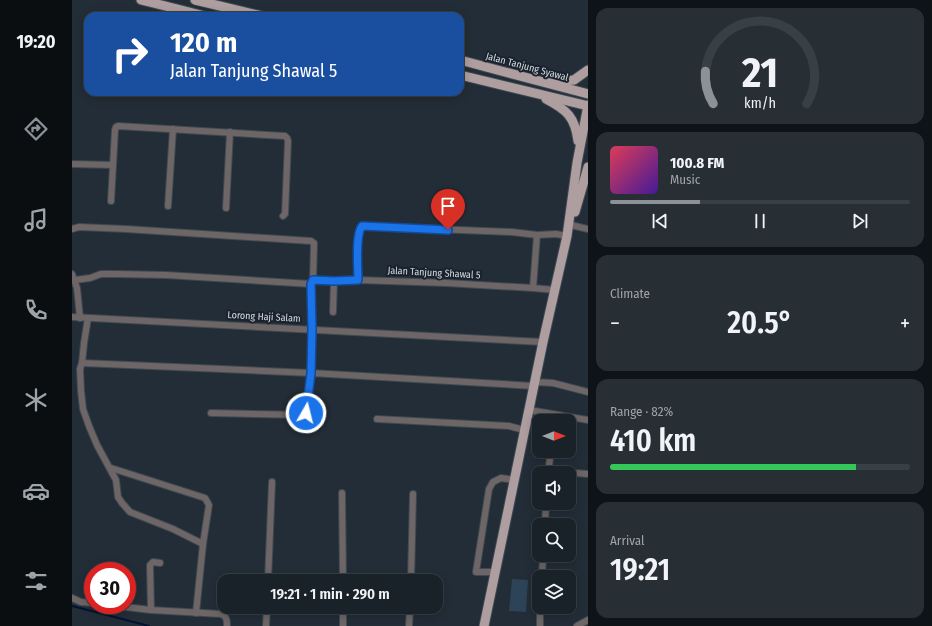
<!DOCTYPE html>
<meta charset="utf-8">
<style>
:root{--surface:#1a2229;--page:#272f35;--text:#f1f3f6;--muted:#9fa4a8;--line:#383f46;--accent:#8c9099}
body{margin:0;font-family:"Fira Sans Condensed",sans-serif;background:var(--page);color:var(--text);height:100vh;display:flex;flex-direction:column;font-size:15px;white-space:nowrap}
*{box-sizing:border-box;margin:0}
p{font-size:13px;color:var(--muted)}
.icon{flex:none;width:22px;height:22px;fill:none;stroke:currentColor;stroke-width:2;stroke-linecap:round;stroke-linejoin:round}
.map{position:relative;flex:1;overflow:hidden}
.side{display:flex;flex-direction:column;gap:8px;padding:8px;background:#0e1317;width:344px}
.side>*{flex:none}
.guide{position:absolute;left:12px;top:12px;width:380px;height:84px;border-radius:12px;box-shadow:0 2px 10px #0003,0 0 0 1px var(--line);background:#1a4fa0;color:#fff;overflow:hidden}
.needle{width:26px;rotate:90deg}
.buttons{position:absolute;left:460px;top:414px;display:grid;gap:8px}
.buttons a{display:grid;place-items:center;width:44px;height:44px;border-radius:8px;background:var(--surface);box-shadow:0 2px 10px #0003,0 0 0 1px var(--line);font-size:20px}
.speed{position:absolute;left:12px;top:562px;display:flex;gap:8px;font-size:20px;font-weight:700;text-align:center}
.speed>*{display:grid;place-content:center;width:52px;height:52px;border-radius:50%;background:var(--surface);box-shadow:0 2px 10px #0003,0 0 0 1px var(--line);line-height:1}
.speed .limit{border:6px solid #d22;background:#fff;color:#111}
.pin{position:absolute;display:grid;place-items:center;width:34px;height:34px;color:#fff;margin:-41px -17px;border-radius:50% 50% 50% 0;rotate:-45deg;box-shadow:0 0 4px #0007}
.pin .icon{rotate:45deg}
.me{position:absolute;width:44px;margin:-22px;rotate:8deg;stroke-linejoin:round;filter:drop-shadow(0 0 3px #0008)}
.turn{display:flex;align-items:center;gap:14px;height:84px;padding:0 20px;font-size:18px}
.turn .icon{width:52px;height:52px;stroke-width:2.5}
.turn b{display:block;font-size:28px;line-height:34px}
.big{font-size:30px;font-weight:600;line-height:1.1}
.side .card{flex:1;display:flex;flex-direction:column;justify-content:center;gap:6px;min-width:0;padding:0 14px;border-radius:12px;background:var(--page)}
.side .dial{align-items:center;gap:0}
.dial svg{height:104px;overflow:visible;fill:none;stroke:var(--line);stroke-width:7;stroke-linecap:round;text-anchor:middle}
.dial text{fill:var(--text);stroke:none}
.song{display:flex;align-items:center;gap:12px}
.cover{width:48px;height:48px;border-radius:6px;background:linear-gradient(135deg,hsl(350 70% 55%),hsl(260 70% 35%))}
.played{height:4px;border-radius:2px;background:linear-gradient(90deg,var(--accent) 30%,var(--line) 30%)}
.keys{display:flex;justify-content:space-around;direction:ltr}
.heat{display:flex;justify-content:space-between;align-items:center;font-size:22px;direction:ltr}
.charge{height:6px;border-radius:3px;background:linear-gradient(90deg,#34c759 82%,var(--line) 0)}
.trip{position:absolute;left:145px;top:574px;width:226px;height:40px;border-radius:12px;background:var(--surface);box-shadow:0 2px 10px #0003,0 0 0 1px var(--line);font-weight:600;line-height:40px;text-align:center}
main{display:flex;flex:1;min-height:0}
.menu{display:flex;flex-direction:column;width:72px;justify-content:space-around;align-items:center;background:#0a0e10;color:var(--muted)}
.menu .icon{width:28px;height:28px}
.menu .selected{color:var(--accent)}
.menu b{font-size:18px;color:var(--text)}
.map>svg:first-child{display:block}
.green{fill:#2c4358}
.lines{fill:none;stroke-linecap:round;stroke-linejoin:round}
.stream{stroke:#021232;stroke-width:2}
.minor-casing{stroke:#3f4952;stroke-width:8}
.primary-casing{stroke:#3f4952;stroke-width:11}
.minor{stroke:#6d6566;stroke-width:6}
.primary{stroke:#ae9ea0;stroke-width:9}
.route-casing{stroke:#114b97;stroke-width:10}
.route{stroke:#1a73e8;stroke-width:7}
.labels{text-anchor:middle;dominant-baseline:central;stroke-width:4;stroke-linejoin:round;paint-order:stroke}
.street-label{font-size:10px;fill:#d3dae0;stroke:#1a232d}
</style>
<main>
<nav class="menu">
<b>19:20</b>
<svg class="icon selected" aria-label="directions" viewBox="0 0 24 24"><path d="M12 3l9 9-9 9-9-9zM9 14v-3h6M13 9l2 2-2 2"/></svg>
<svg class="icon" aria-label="music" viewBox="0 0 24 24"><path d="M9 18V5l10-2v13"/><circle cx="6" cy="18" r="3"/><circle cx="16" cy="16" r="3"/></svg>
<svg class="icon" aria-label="phone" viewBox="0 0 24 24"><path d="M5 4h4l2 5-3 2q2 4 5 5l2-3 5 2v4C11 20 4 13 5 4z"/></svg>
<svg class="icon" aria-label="climate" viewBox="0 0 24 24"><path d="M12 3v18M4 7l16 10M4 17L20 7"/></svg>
<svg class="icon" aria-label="car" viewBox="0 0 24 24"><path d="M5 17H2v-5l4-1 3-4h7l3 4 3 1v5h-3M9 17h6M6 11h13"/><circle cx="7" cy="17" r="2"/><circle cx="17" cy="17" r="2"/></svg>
<svg class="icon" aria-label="filters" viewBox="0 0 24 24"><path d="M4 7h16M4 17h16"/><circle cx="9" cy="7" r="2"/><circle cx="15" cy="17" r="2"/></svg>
</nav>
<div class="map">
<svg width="516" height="626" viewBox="0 0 516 626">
<rect width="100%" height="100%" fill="#232d37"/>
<path class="green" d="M440 579 456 580 454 612 437 611Z"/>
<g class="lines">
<path class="stream" d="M0 606 77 626"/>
<g class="minor-casing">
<g id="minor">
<path d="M0 164 41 165"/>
<path d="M39 201 43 130 44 127 46 126 213 136 215 138 216 141 213 214 211 216"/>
<path d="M96 206 101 129"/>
<path d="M154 208 158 132"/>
<path d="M499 225 516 229"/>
<path d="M0 229 7 227 54 229 239 241 242 243 241 280 239 284V373L234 413 232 415 139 413"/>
<path d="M0 274 5 288 8 318"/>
<path d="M3 280 18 278 29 274H44L94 275 239 284"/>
<path d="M241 280 262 281 286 280 374 283 461 288 483 290"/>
<path d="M286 280C286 268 283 235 289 226L440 232 465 235 484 234 495 236"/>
<path d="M461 288 465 235"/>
<path d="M261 312 262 281"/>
<path d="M0 317 471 342"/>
<path d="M16 318 12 343 10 363 8 369 9 391 11 409 17 426 25 445 44 480 46 497 50 503 58 512 101 529 131 544"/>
<path d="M10 363 239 373 462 386"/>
<path d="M463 382 481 383 516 392"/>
<path d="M457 410 516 420"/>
<path d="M305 419 437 426 452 430"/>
<path d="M39 468 133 498 137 505 131 544 124 613"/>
<path d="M476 471 516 474"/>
<path d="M476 473 479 451"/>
<path d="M270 493 271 581"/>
<path d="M473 525 474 503"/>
<path d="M422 572H404L417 489 421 482 429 478 442 480"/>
<path d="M470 577 471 555"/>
<path d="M196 581 200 482"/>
<path d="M339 581 341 494"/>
<path d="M0 598 9 602 21 603"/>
<path d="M36 605 79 610 149 614C155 616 155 621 155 626"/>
<path d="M271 607V626"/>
<path d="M79 610 78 565 81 562 88 563"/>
<path d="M194 626 195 607"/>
<path d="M337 626 338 607"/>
<path d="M468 626V607"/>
<path d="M505 626 516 620"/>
</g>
</g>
<g class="primary-casing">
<g id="primary">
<path d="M69 0 133 16"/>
<path d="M123 0 190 16"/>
<path d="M388 60 516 94"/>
<path d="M388 75 516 106"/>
<path d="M479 82 502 80 516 70"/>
<path d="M474 99C495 110 503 117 506 141"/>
<path d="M503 212 516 167"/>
<path d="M412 626 471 342 495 236 505 163 516 105"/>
</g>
</g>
<use href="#minor" class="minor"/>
<use href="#primary" class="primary"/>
</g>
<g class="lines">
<g class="route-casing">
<path id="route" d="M234 413 239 373 240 330 239 284 241 280 262 281 286 280C286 268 283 235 290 226L376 230"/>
</g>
<use href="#route" class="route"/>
</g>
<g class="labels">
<g class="street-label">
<text transform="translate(455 67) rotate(15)">Jalan Tanjung Syawal</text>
<text transform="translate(362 273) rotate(3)">Jalan Tanjung Shawal 5</text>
<text transform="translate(192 317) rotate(3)">Lorong Haji Salam</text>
</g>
</g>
</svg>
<div class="buttons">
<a><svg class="needle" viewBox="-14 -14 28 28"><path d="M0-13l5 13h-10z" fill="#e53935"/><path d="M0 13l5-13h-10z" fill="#9fa4a8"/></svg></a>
<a><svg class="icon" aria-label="sound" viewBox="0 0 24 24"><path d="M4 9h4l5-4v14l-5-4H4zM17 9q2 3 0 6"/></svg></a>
<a><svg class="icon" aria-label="search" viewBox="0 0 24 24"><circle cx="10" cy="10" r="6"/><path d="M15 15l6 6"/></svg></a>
<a><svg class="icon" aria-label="layers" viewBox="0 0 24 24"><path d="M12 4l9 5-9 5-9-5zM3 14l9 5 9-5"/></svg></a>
</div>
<div class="speed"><div class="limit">30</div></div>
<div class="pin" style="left:376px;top:230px;background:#d93025"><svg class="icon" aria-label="arrive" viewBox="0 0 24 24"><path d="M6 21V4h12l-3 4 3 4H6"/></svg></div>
<svg class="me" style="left:234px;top:413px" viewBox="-20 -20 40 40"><circle r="17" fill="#1a73e8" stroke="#fff" stroke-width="3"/><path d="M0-11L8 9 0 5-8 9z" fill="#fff"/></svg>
<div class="trip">19:21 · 1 min · 290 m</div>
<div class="guide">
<div class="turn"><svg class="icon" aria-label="right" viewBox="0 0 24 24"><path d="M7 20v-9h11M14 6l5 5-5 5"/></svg><div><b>120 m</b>Jalan Tanjung Shawal 5</div></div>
</div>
</div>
<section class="side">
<div class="card dial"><svg viewBox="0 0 100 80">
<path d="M14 69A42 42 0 1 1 86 69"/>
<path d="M14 69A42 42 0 0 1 8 44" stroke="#8c9099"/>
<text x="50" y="56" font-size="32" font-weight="700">21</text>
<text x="50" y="72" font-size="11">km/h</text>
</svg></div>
<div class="card">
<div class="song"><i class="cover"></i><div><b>100.8 FM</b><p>Music</p></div></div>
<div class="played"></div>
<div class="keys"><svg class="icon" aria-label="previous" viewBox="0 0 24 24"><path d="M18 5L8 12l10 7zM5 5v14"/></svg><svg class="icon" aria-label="pause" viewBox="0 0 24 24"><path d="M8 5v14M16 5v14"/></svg><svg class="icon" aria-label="next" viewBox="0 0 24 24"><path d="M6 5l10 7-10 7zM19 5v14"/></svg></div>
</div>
<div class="card"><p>Climate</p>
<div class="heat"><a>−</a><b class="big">20.5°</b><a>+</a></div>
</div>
<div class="card"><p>Range · 82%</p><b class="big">410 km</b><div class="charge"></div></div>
<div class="card"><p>Arrival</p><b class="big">19:21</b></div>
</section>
</main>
